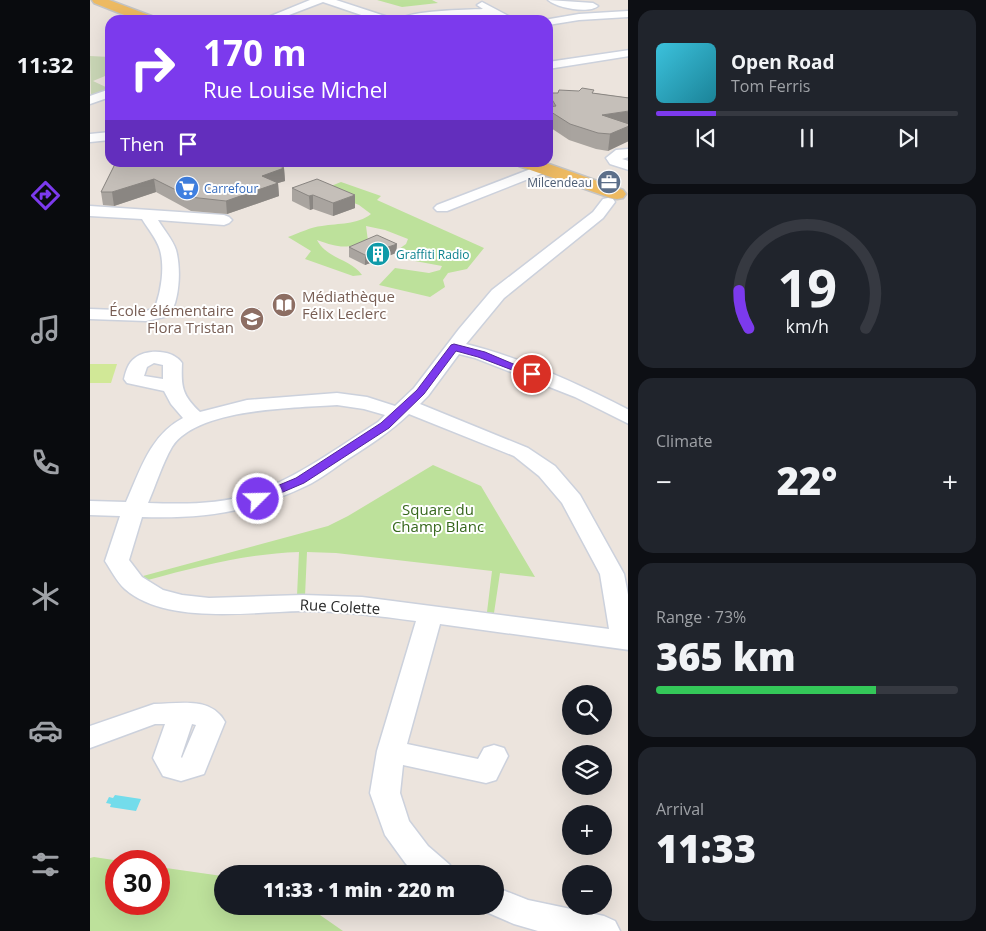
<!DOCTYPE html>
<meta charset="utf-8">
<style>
:root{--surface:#171b24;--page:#20242c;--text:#f1f3f6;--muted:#9ea1a6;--line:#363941;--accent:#7c3aed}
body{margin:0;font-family:"Open Sans",sans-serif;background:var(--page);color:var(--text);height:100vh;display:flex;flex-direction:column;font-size:19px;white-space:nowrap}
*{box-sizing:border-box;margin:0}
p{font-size:16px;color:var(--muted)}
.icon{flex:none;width:28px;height:28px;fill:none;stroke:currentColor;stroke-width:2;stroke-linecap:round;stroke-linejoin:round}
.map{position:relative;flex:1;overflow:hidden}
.drawer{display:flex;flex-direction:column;gap:10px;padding:10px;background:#0d0f14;width:358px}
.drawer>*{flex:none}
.guide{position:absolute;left:15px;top:15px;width:448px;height:152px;border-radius:15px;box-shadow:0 5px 20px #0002;background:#7c3aed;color:#fff;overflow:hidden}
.fabs{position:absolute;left:472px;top:685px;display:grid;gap:10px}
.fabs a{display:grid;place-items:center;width:50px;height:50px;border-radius:50%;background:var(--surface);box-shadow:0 5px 20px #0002;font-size:25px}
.speed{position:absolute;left:15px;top:850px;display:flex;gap:10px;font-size:25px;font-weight:700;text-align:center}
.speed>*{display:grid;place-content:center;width:65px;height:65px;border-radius:50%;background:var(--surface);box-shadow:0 5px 20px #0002;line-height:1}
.speed .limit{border:8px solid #d22;background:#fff;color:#111}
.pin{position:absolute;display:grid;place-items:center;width:42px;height:42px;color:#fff;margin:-21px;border:2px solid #fff;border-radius:50%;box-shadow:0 1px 5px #0007}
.me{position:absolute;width:55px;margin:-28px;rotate:67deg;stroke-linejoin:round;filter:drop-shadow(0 0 4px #0008)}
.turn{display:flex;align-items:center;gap:18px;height:105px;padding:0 15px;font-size:22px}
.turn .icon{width:65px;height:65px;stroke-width:2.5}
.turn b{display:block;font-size:35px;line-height:42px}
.then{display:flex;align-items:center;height:48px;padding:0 15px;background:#0003;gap:10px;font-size:19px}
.big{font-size:38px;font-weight:800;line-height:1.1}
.drawer .card{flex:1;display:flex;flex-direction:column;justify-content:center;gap:8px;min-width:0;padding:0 18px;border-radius:15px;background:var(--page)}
.drawer .dial{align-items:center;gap:0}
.dial svg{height:130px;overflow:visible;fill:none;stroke:var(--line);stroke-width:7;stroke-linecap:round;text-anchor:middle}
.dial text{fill:var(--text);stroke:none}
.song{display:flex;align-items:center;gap:15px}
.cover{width:60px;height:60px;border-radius:8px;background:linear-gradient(135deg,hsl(190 70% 55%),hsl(190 70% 35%))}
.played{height:5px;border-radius:2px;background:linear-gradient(90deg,var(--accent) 20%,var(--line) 20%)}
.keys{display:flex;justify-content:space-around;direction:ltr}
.heat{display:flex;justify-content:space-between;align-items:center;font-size:28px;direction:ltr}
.charge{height:8px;border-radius:4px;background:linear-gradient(90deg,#34c759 73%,var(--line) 0)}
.trip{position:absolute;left:124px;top:865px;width:290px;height:50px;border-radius:25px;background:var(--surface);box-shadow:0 5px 20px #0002;font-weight:800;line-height:50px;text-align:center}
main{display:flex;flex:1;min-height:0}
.tab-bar{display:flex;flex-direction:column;width:90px;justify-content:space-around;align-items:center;background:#090b0e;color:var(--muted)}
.tab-bar .icon{width:35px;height:35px}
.tab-bar .on{color:var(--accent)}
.tab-bar b{font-size:22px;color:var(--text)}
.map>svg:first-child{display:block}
.green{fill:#bde19b}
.cemetery{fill:#c9d6b5}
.pitch{fill:#d1e897}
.water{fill:#73dceb}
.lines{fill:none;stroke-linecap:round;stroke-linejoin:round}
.minor-casing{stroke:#ccd1dc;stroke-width:3}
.major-casing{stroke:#c4c4c4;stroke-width:3}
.minor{fill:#fff;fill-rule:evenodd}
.major{fill:#edba62;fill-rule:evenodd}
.wall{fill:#a9a49f}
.shaded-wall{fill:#8a8682}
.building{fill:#c5bfb9;stroke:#8a8682}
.route{fill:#7c3aed;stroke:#51269a}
.labels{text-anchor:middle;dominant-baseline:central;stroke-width:4;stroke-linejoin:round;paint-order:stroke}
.far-service-label{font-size:12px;fill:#4e5e75;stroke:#fff;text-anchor:end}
.far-shop-label{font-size:12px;fill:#366cbe;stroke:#fff;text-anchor:start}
.far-culture-label{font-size:12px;fill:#0d838f;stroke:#fff;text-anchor:start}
.education-label{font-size:15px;fill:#785e54;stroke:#fff;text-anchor:start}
.park-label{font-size:15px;fill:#36671c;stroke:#fff}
.street-label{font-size:15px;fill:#2b2b2b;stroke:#fff}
</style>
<main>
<nav class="tab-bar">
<b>11:32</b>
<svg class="icon on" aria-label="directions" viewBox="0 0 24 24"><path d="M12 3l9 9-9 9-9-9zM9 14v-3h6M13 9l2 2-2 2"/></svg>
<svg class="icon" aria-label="music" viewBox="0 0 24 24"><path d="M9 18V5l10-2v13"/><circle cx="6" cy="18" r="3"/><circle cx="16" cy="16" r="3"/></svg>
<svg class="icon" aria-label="phone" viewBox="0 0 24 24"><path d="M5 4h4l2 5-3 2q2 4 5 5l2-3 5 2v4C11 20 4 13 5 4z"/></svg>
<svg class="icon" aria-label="climate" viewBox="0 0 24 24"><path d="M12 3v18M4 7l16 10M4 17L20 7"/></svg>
<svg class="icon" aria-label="car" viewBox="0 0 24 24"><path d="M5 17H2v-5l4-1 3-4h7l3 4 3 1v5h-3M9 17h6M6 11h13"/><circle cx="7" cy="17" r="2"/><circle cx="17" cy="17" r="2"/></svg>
<svg class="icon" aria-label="filters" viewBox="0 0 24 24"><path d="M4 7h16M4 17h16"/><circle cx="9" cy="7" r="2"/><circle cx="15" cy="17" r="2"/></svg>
</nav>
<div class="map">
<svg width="539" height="931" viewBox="0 0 539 931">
<rect width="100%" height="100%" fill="#ece4dd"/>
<g class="green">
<path d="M287 0H342L348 3 312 7Z"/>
<path d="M251 182 291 196 287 200 394 248 377 269 358 273 353 280 355 287 340 297 289 285 305 268 339 273 350 270 352 266 314 259 309 249 316 244 318 239 295 230 276 226 278 241C256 249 249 248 227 240 237 259 261 259 272 275L263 276 215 259 221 251 198 237C209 233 221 227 232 226 249 223 267 225 281 214L269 205 231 190Z"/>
<path d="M343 465 391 486 445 577 410 573 404 613 397 612 402 571 246 553 217 552 215 596H207L209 552C155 554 110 566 58 580L53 576 238 526 258 516Z"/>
<path d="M4 857 30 861H26V904H69V867L132 876V906H217L253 931H0V858Z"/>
</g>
<path class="cemetery" d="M0 56 20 57V74L3 81 20 89 1 96Z"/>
<path class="pitch" d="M0 364H27L21 383H0Z"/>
<path class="water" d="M25 795 51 799 46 811 20 807 21 804 16 803 19 797 23 798Z"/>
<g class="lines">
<g class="minor-casing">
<g id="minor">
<path d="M220 0H246L301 18 302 20H286L233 2 186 20H171Z"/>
<path d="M458 0 503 3 508 6C499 14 467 8 458 0Z"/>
<path d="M392 2 426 20H413L403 15 309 20C319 10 376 10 393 9L387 5Z"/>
<path d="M539 11V17L489 20 458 25V20H454L489 14Z"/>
<path d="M539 50V56L458 69V62Z"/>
<path d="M20 89V97L0 104V96Z"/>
<path d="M20 132V140L0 142V134Z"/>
<path d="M539 149V157L532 159 539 161V170L520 164 516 158 526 150Z"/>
<path d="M451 165 456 166 458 169 456 172 357 211H347L344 208 347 205Z"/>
<path d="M518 198 523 199 525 202 513 218 414 298 376 344C432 358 487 383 539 410V424L485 397 385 358 369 354 338 396 330 404 438 448 465 466 490 495 534 574 539 600V650L350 624 317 744 388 759 394 748 404 745 414 748 418 756 406 780 396 783 313 765 310 793 319 821 338 846 360 865 364 874H327L316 864 295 835 280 793 287 751 326 621C288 616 250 611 212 611 161 612 76 625 35 589 27 582 21 570 15 561L30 516 0 515V501L36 502C50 471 60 435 93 418L81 404 74 391 37 383 34 379C36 371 38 363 45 358 57 348 84 350 92 363 91 387 92 395 110 412L157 400 247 393 277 397 305 406 324 388 369 329 402 290 503 212 513 199ZM64 363 73 365V379L54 376 57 367ZM247 405 274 409 295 415 288 422C247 448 207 478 161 494 128 505 92 504 58 503 66 485 72 464 82 447 107 408 205 408 247 405ZM319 414 424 456 449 476 472 503 510 574 519 629 272 597 213 595 119 598 92 595 73 590 52 577 39 560 52 517C112 519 162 512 216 486 231 479 244 468 258 459 280 445 300 432 319 414Z"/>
<path d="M0 206 134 215 139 217 142 220 139 223 134 225 68 220C74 230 83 240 86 250 91 268 90 300 79 316L56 321 0 319V309L56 311 65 308C71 291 75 268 70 250 67 239 58 229 52 219L0 216Z"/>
<path d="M64 704C89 704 121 696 135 722L114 774 91 781 73 776 63 758 75 724H65L0 748V726ZM102 724 106 725 92 758 91 757Z"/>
<path d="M405 887 438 900 514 916 525 921 530 931H448L424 924 394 911 392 906H405Z"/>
</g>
</g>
<g class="major-casing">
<g id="major">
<path d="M2 0H19L64 17 66 20H47L4 3Z"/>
<path d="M427 162H453L533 190 536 194 533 198 527 199 521 198 429 166Z"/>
</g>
</g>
<use href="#minor" class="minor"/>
<use href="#major" class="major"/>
</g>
<g class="wall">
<path d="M458 93H504L539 98 518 151 506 149 479 140 458 126Z"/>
<path d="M26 162 194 168 195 181 188 183 189 196 137 214 101 211 66 192 24 206 13 205 11 192Z"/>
<path d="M202 188 265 208 243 216 223 209 220 210 202 201Z"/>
<path d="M307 244 306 253 275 265 259 257V247Z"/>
</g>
<g class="shaded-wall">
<path d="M539 111V141L518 151 520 134 512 115Z"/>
<path d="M194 168 195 181 188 183 189 196 137 214 136 201 172 176Z"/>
<path d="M64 179 66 192 24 206 22 192Z"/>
<path d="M223 195V209L220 210 219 196Z"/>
<path d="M265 195V208L243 216V203Z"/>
<path d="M307 244 306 253 275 265V255Z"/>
</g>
<g class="building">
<path d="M492 88 504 90 502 93 539 98V111L512 115 539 124V126L520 134 508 133 480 124 458 110V107L466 106 458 93H468L469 90 489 91Z"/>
<path d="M26 162H182L194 168 172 176 188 183 136 201 100 197 64 179 22 192H11Z"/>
<path d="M227 179 265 195 243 203 223 195 219 196 202 188Z"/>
<path d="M287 235 307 244 275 255 259 247Z"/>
</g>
<path class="route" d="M364 344 395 352 447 374 445 376H438L388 357 366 351 334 394 299 428 214 483 172 501H163L162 499 163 496 206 478 291 423 327 390 361 345Z"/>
<defs>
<g id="office-disc" transform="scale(1.25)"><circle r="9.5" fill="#5c6f8a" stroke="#fff"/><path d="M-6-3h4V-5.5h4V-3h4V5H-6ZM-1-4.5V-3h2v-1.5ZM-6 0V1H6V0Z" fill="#fff"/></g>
<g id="supermarket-disc" transform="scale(1.25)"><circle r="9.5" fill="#3f7fe0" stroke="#fff"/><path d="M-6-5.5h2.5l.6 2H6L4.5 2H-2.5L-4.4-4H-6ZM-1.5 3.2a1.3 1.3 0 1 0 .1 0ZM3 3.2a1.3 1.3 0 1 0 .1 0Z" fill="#fff"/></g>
<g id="building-disc" transform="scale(1.25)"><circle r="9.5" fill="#0f9aa8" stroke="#fff"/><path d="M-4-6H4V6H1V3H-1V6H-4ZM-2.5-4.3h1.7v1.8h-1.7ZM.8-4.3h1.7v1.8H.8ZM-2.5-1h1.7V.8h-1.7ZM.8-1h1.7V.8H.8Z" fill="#fff"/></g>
<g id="library-disc" transform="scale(1.25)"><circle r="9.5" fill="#8d6e63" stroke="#fff"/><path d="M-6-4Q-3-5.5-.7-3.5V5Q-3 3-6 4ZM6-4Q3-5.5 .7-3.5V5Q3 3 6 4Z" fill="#fff"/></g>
<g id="school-disc" transform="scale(1.25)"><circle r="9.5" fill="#8d6e63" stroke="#fff"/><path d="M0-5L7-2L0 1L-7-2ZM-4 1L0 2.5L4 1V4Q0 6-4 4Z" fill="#fff"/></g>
</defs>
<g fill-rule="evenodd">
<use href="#office-disc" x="519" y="182"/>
<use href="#supermarket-disc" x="97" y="188"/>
<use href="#building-disc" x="288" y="254"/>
<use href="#library-disc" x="194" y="305"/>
<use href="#school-disc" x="162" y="319"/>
</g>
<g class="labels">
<g class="far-service-label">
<text x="502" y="182">Milcendeau</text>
</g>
<g class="far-shop-label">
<text x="114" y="188">Carrefour</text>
</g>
<g class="far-culture-label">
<text x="306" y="254">Graffiti Radio</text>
</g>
<g class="education-label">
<text x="212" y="296">Médiathèque<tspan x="212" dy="17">Félix Leclerc</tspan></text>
<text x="144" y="310" text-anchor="end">École élémentaire<tspan x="144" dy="17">Flora Tristan</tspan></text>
</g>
<g class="park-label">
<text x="348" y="509">Square du<tspan x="348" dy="17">Champ Blanc</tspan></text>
</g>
<g class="street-label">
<text transform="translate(250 606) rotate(3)">Rue Colette</text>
</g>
</g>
</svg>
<div class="fabs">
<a><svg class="icon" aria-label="search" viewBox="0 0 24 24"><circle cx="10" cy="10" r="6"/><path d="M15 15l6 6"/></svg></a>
<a><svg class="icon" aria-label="layers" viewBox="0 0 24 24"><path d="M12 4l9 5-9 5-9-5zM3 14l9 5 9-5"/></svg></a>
<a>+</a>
<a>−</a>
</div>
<div class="speed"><div class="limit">30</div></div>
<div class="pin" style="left:442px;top:374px;background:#d93025"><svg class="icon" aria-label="arrive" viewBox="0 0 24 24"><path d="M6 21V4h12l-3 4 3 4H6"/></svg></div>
<svg class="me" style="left:168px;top:499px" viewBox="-20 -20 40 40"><circle r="17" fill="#7c3aed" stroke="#fff" stroke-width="3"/><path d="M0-11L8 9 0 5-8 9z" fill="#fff"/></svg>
<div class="trip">11:33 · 1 min · 220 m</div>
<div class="guide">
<div class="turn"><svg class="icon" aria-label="right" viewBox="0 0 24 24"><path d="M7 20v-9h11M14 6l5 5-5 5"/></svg><div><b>170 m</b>Rue Louise Michel</div></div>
<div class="then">Then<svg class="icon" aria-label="arrive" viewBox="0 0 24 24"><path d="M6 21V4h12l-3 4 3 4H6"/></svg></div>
</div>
</div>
<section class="drawer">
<div class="card">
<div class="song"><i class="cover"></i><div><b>Open Road</b><p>Tom Ferris</p></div></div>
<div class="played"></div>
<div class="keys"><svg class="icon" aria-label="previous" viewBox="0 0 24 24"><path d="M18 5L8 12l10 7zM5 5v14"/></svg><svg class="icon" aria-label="pause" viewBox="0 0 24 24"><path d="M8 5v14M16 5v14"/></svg><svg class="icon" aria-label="next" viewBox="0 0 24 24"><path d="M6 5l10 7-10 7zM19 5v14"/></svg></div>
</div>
<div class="card dial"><svg viewBox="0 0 100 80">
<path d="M14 69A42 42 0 1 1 86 69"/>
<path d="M14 69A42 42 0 0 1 8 46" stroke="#7c3aed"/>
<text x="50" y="56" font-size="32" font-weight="700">19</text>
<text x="50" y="72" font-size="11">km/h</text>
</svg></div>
<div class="card"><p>Climate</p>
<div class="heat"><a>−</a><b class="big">22°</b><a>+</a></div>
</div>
<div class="card"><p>Range · 73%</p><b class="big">365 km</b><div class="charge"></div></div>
<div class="card"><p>Arrival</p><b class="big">11:33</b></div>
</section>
</main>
